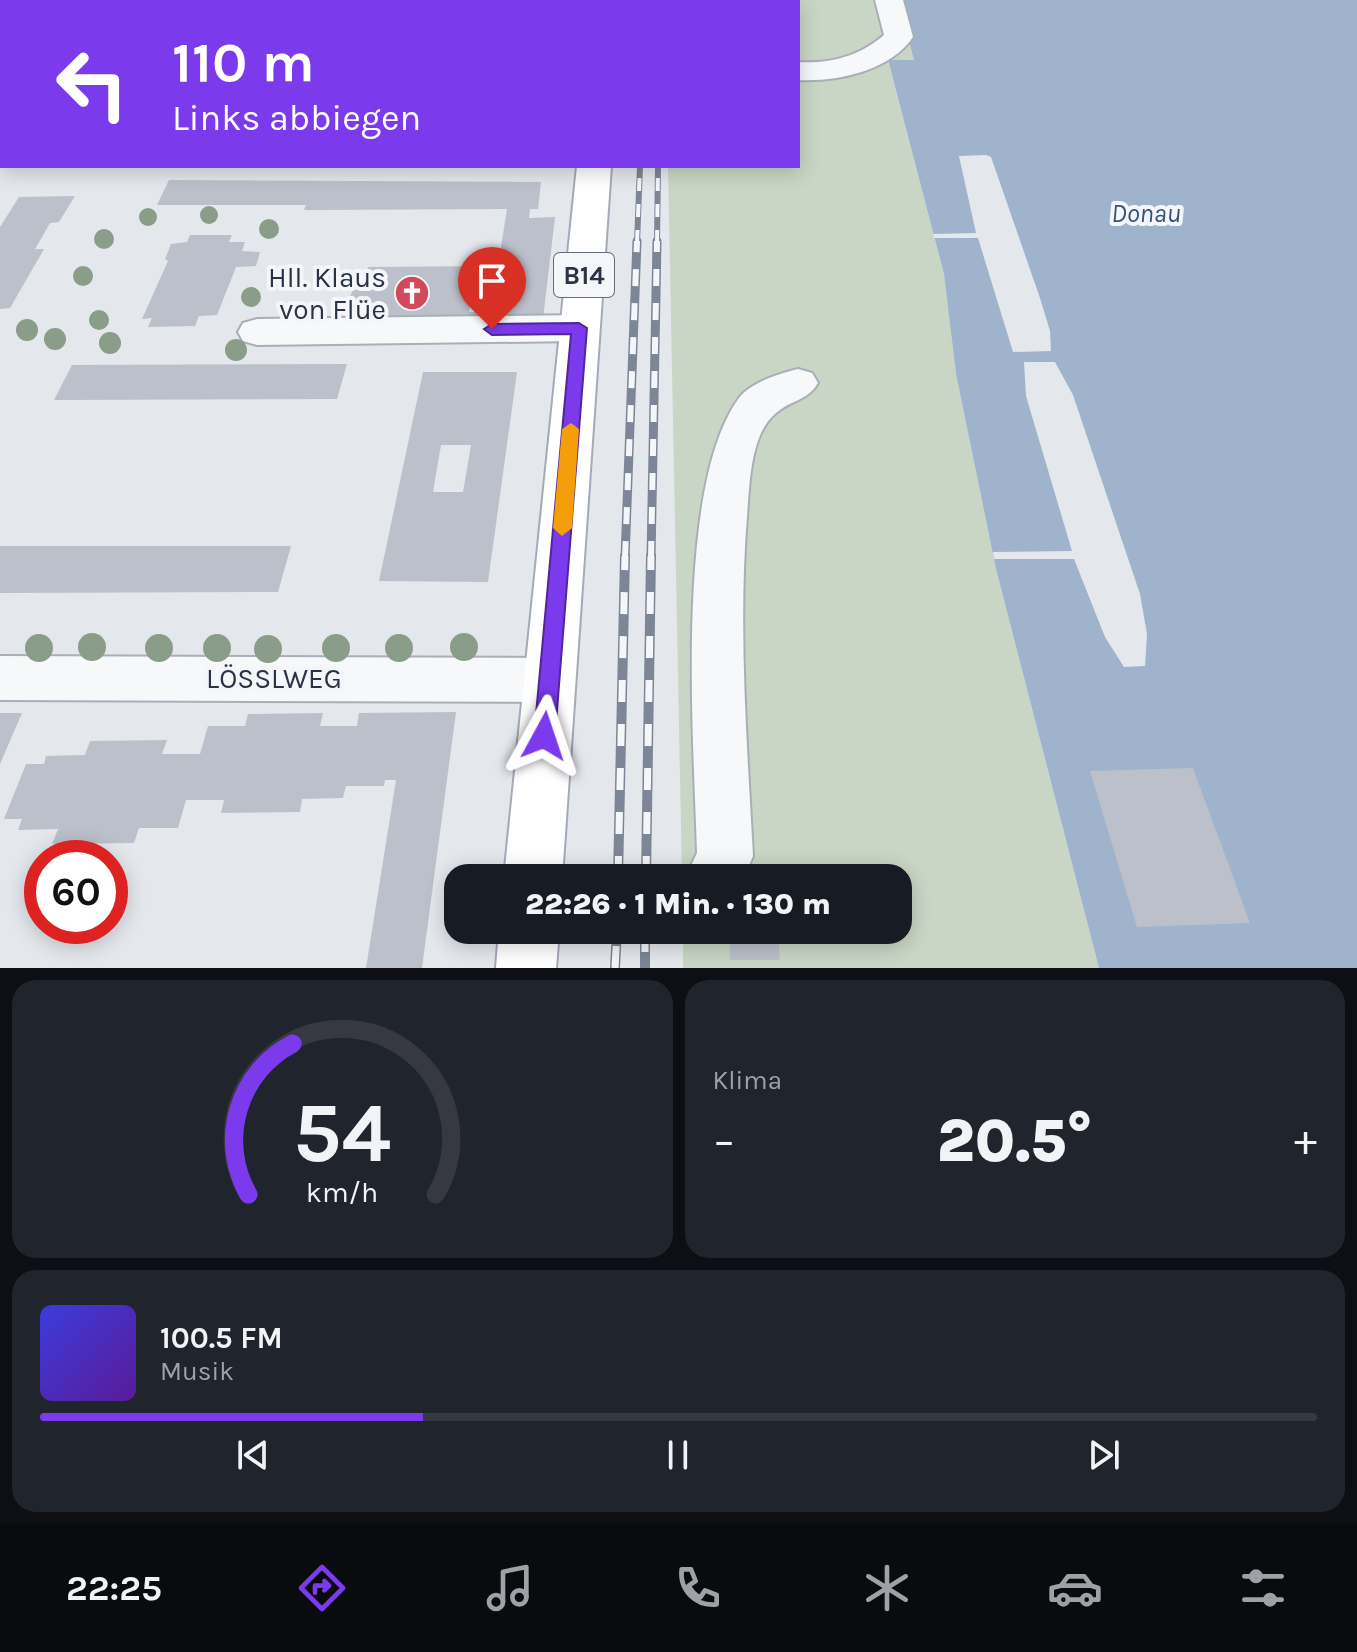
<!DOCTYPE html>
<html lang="de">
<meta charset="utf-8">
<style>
:root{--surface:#171b24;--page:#20242c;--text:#f1f3f6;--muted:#9ea1a6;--line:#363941;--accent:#7c3aed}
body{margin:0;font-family:Karla,sans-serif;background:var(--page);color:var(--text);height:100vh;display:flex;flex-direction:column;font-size:30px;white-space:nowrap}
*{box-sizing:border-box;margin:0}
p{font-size:26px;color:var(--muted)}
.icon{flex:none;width:44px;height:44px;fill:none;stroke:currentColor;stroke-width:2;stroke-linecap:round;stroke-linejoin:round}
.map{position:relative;height:968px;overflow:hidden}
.sheet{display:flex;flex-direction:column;gap:12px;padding:12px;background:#0d0f14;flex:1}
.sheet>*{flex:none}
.guide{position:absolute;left:0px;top:0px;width:800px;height:168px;box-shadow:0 4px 20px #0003;background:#7c3aed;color:#fff;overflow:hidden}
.speed{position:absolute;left:24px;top:840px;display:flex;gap:16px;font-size:40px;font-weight:700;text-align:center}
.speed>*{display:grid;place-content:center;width:104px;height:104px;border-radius:50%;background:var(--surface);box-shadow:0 4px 20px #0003;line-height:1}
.speed .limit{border:12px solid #d22;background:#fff;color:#111}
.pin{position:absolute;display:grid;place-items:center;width:68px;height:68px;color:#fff;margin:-82px -34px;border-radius:50% 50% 50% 0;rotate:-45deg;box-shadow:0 0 8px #0007}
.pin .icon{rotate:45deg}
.me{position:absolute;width:88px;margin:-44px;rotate:5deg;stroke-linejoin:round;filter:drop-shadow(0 0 6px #0008)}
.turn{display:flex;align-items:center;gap:28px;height:168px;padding:0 40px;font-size:36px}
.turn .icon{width:104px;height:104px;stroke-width:2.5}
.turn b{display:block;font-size:56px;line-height:68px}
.big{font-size:60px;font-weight:800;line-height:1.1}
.sheet .tile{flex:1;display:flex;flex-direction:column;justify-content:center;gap:12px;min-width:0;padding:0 28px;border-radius:24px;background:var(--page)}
.sheet .dial{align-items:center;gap:0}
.dial svg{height:208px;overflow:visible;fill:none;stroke:var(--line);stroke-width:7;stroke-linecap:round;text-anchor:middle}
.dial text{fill:var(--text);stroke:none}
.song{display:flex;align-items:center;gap:24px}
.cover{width:96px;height:96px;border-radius:12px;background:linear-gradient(135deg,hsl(240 70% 55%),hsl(270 70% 35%))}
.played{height:8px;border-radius:4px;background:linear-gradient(90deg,var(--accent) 30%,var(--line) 30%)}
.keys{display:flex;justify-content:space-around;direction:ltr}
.heat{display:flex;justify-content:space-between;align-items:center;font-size:44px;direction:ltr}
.sheet .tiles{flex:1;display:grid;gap:12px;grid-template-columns:1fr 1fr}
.tile:last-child{grid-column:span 2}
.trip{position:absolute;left:444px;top:864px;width:468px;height:80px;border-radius:24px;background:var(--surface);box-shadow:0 4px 20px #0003;font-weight:800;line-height:80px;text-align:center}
.dock{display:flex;height:128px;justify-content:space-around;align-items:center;background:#090b0e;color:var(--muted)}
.dock .icon{width:56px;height:56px}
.dock .selected{color:var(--accent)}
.dock b{font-size:36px;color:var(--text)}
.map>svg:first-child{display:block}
.green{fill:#c9d6c5}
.water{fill:#9fb4cc}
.pier{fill:#e4e7ec}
.building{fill:#bbc0ca;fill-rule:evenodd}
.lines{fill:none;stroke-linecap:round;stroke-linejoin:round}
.minor-casing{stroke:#a9aeb7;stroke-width:4}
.major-casing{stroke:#a3abb8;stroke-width:4}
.minor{fill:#f7f8fa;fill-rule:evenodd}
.major{fill:#fff;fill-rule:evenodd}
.rail-far2-casing{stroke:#7d8696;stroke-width:6}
.rail-far1-casing{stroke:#7d8696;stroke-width:9}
.rail-casing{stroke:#7d8696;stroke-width:10}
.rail-far2{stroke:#f4f6f9;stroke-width:4;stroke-dasharray:13;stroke-linecap:butt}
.rail-far1{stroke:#f4f6f9;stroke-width:6;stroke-dasharray:17;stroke-linecap:butt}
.rail{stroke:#f4f6f9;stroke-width:7;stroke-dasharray:22;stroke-linecap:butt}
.tree{fill:#899d89}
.route{fill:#7c3aed;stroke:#51269a;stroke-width:2}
.slow{fill:#f59e0b}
.labels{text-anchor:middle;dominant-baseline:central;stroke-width:8;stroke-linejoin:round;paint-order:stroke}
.far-water-label{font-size:26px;font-style:italic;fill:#34527a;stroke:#f4f6f9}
.shield{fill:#f4f6f9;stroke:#676e7b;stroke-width:2}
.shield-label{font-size:26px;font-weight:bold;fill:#2b3445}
.poi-label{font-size:28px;fill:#2b3445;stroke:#f4f6f9;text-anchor:end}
.street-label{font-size:28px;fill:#2b3445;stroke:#f4f6f9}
</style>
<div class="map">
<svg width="1357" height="968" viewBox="0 0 1357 968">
<rect width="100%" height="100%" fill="#e4e7ec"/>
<path class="green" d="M670 0H898L914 60 888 61 944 274 956 374 996 569 1099 968H683V930H898V878H682L668 166H798V2Z"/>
<path class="water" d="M898 0H1357V968H1099L996 569 956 374 944 274 888 60H914Z"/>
<g class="pier">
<path d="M986 155 991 157 1040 298 1050 331 1051 351 1013 352 978 238H934L933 234 976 233 959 156Z"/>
<path d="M1024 362H1055L1073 395 1140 594 1147 634 1145 666 1124 667 1105 637 1074 559H994L993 552 1072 551 1026 396Z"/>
</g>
<g class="building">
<path d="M169 180 541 182 538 209H530L529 218 555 217 543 319 352 320 357 302H349L354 284H363L368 267 498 266 507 209 304 210 306 205H157ZM476 273H497L491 312H469Z"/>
<path d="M75 196 59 222 50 223 35 249H44L10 308 0 309V227L19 197Z"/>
<path d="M190 235H232L229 242H245L242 251 260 252 256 266 236 267 217 315 199 316 195 326 148 327 152 318 142 319 168 261 165 259 171 244 187 242Z"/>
<path d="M347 364 337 399 54 400 72 365Z"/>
<path d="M423 372H517L488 582 379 581ZM441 445H471L463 492H433Z"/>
<path d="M0 546H291L278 592 0 593Z"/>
<path d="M456 712 422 968H366L396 780H385L384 786H346L343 798 302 799 300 812 221 813 224 800H186L178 828H139L134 843 52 844 58 829 18 830 22 819H4L26 764H44L46 756 85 755 90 741 167 740 162 754H200L208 726H245L248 714 323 713 320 726H357L359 713Z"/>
<path d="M0 713H22L0 764Z"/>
<path d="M1193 768 1250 923 1137 927 1090 771Z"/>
<path d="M729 930H778L780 960H730Z"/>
</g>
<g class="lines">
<g class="minor-casing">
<g id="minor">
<path d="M70 0H98L69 2Z"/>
<path d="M335 0H363L334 2Z"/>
<rect x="706" y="0" width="28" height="2"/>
<path d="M875 0H903L913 37C890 71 837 82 798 80V62C830 64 860 56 884 35Z"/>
<path d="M579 315 593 319 598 328 593 337 579 341 257 345 243 341 238 332 243 323 257 319Z"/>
<path d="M798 369 812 373 818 383C804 407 779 397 761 433 750 457 749 490 747 516 738 629 747 743 753 856L744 878H685L697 853C694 741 674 487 739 398 751 382 779 374 798 369Z"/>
<path d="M0 656 549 658 567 665 574 680 567 695 549 702 0 700Z"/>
</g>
</g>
<g class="major-casing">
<g id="major">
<rect x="596" y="0" width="28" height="2"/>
<path d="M0 144 2 145V165L0 164Z"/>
<path d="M577 166H611L562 878H504Z"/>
<path d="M499 930H559L556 968H496Z"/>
</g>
</g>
<use href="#minor" class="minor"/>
<use href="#major" class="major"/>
<g class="rail-far2-casing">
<g id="rail-far2">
<path d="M637 243 640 166"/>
<path d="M657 243 658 166"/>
</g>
</g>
<g class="rail-far1-casing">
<g id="rail-far1">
<path d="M625 558 637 241"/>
<path d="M651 558 657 241"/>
</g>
</g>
<g class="rail-casing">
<g id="rail">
<path d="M618 878 625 556"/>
<path d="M646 878 651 556"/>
<path d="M645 930V968"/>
<path d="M615 968 617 930"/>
</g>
</g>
<use href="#rail-far2" class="rail-far2"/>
<use href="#rail-far1" class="rail-far1"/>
<use href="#rail" class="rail"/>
</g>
<g class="tree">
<circle cx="209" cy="215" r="9"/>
<circle cx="148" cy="217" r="9"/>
<circle cx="269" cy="229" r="10"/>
<circle cx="104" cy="239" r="10"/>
<circle cx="83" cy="276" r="10"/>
<circle cx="251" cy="297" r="10"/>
<circle cx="99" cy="320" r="10"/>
<circle cx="27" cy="330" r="11"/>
<circle cx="55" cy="339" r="11"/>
<circle cx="110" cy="343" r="11"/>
<circle cx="236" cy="350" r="11"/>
<circle cx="92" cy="647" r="14"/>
<circle cx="464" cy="647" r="14"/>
<circle cx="39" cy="648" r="14"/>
<circle cx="159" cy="648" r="14"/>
<circle cx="217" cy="648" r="14"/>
<circle cx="336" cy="648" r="14"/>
<circle cx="399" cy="648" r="14"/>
<circle cx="268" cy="649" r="14"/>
</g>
<path class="route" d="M579 323 587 328 555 736 552 743 544 746 537 743 534 736 571 334 492 335 484 329 492 324Z"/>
<path class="slow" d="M571 423 579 429 572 528 562 536 553 528 562 429Z"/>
<defs>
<g id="church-disc" transform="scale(1.8)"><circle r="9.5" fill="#d1495b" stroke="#f4f6f9"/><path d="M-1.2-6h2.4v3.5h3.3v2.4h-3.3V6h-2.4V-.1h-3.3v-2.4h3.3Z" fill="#fff"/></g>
</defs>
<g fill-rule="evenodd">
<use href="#church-disc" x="412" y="293"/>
</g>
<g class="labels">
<g class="far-water-label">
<text x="1146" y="213">Donau</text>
</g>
<rect class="shield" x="554" y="253" width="60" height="44" rx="6"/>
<g class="shield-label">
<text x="584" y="275">B14</text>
</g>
<g class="poi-label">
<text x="386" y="277">Hll. Klaus<tspan x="386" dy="32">von Flüe</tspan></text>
</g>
<g class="street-label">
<text x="274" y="678">LÖSSLWEG</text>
</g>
</g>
</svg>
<div class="speed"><div class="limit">60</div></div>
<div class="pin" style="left:492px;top:329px;background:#d93025"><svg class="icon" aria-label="arrive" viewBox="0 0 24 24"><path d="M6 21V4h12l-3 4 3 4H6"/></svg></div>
<svg class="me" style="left:544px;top:736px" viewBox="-20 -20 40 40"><path d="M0-17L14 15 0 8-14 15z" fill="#7c3aed" stroke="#fff" stroke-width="4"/></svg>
<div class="trip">22:26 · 1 Min. · 130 m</div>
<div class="guide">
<div class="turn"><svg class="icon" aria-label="left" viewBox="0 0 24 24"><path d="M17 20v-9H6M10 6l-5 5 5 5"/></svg><div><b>110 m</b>Links abbiegen</div></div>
</div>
</div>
<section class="sheet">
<div class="tiles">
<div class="tile dial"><svg viewBox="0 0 100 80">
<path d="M14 69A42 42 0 1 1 86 69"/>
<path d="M14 69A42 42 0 0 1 31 11" stroke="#7c3aed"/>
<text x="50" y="56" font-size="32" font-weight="700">54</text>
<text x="50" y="72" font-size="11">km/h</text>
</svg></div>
<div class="tile"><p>Klima</p>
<div class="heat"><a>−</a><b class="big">20.5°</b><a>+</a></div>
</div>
<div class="tile">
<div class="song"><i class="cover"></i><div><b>100.5 FM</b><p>Musik</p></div></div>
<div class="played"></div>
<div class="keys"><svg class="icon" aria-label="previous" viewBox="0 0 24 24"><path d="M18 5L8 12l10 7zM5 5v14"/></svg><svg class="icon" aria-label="pause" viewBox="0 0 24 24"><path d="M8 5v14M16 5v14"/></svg><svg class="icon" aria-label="next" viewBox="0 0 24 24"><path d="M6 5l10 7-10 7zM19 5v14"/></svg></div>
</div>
</div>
</section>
<nav class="dock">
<b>22:25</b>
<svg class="icon selected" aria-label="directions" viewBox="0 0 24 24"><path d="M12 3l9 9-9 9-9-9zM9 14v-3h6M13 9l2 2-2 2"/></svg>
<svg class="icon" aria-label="music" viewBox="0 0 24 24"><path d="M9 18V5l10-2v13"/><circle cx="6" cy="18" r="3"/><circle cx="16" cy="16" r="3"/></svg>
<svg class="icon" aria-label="phone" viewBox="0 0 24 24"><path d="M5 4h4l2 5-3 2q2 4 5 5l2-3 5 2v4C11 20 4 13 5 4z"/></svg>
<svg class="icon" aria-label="climate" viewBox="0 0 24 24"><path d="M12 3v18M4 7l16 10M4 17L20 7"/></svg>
<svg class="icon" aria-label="car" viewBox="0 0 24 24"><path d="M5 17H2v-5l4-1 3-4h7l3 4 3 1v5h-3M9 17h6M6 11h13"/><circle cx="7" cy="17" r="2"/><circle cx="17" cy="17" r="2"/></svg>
<svg class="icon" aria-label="filters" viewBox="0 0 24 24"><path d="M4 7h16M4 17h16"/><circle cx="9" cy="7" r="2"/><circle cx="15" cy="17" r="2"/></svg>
</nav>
